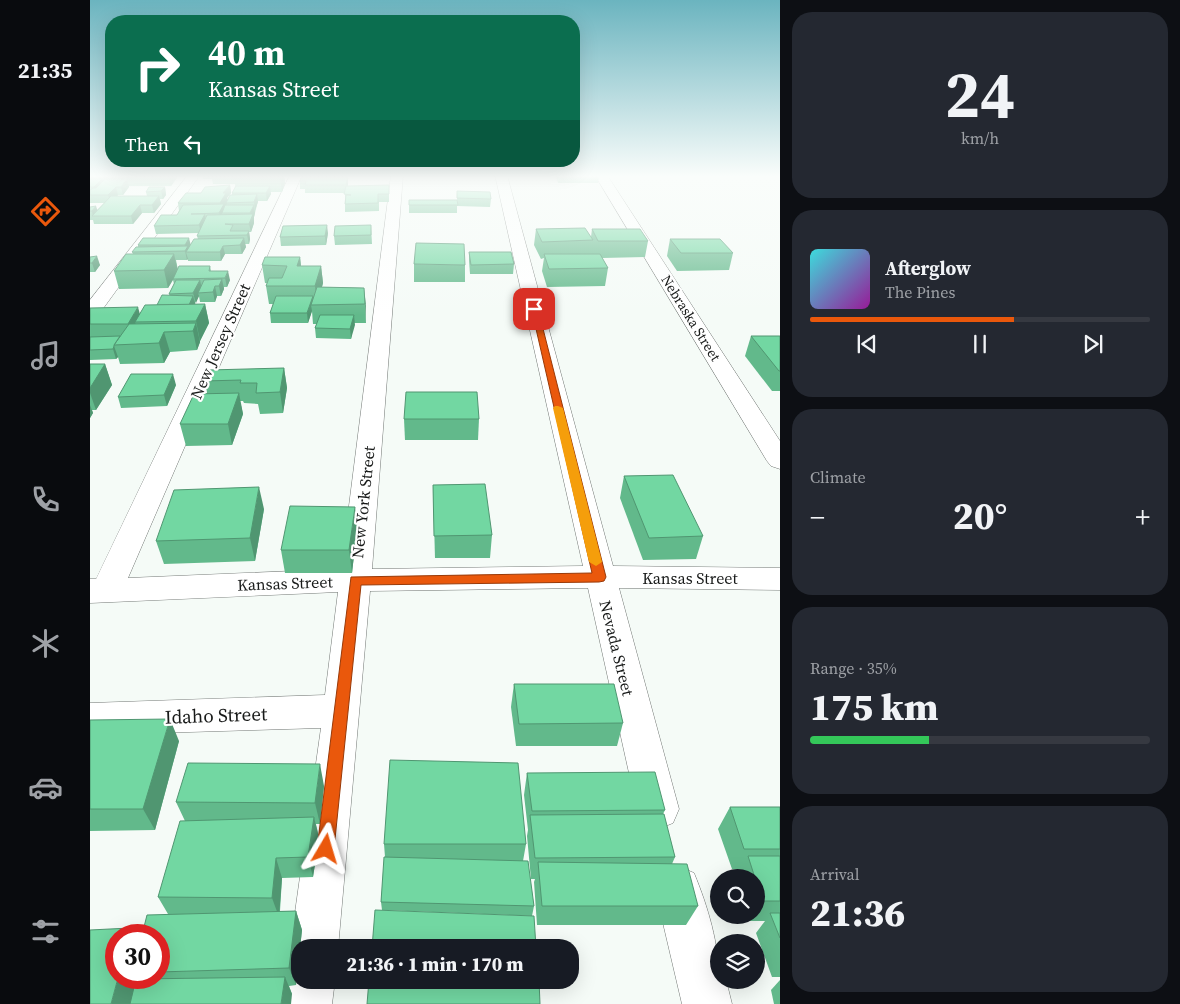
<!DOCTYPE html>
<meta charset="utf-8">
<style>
:root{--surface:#171b24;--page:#242831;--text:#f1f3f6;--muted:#9ea1a6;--line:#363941;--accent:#ea580c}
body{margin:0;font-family:"Source Serif 4",serif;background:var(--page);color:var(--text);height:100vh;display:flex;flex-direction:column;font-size:19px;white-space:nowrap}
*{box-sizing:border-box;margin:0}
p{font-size:16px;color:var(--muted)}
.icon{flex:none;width:28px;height:28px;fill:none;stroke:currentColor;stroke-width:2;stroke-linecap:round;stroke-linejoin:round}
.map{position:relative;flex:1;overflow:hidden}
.details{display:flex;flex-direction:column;gap:12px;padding:12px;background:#0d0f14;width:400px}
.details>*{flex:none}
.banner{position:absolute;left:15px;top:15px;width:475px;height:152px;border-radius:20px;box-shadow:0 5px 20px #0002;background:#0b6e4f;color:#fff;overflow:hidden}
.fabs{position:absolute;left:620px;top:869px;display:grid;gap:10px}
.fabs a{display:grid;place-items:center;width:55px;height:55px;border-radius:50%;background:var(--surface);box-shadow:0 5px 20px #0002;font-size:25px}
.speed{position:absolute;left:15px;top:924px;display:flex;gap:10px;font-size:25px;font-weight:700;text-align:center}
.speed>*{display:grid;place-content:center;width:65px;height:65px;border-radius:50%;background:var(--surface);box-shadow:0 5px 20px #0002;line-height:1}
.speed .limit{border:8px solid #d22;background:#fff;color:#111}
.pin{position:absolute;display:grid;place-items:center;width:42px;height:42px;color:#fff;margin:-21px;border-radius:10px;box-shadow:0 2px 8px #0006}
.me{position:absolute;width:55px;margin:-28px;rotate:7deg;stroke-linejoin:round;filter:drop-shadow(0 0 4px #0008)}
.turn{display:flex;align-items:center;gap:18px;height:105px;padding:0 20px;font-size:22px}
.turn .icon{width:65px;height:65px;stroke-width:2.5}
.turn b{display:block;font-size:35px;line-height:42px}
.then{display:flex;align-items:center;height:48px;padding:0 20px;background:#0003;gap:10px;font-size:19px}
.big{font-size:38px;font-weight:800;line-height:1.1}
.details .card{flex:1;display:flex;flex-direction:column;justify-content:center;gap:8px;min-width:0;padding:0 18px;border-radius:20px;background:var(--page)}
.details .dial{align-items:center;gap:0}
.dial b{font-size:65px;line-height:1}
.song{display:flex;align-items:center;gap:15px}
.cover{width:60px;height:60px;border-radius:8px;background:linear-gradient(135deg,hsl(180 70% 55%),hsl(300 70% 35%))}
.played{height:5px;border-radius:2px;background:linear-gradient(90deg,var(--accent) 60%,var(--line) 60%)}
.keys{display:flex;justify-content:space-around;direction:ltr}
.heat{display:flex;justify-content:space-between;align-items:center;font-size:28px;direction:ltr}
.charge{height:8px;border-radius:4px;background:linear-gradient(90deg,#34c759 35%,var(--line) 0)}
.trip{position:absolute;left:201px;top:939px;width:288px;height:50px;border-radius:20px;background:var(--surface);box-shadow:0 5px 20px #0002;font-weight:800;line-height:50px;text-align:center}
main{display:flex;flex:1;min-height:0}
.dock{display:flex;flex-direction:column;width:90px;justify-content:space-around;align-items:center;background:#090b0e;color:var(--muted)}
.dock .icon{width:35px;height:35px}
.dock .on{color:var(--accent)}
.dock b{font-size:22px;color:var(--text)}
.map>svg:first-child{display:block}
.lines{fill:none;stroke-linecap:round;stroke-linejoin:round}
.street-casing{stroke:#727774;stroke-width:1}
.street{fill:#fff;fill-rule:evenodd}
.wall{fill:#62b98b}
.shaded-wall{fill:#509671}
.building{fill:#72d7a2;stroke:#509671}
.route{fill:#ea580c;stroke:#983908}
.slow{fill:#f59e0b}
.labels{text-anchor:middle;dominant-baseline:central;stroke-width:4.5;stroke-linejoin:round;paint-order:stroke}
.far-street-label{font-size:14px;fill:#181a19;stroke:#fff}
.street-label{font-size:16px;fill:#181a19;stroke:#fff}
.near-street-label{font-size:19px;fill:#181a19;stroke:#fff}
</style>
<main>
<nav class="dock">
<b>21:35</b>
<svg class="icon on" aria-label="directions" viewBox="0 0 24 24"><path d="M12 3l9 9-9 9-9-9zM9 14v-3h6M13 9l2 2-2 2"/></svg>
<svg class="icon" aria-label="music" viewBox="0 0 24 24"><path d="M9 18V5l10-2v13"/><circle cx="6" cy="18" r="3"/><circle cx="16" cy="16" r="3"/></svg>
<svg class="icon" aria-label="phone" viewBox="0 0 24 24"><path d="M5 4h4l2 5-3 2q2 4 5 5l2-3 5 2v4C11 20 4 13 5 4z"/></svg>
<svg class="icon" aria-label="climate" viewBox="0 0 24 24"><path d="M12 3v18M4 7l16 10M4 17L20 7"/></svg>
<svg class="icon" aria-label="car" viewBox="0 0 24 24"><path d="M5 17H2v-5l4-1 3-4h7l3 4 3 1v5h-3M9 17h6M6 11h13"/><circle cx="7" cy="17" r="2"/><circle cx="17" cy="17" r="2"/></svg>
<svg class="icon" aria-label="filters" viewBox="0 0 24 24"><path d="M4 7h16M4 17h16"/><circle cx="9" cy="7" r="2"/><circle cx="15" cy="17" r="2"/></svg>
</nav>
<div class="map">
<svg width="690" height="1004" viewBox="0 0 690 1004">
<rect width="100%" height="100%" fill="#f5fbf7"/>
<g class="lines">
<g class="street-casing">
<g id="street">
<path d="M98 175H110L7 317 0 319V300Z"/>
<path d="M200 175H212L38 578 251 569 301 175H313L282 569 493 566 405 175H417L523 566 690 568V590L529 588 589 809 583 823 568 829 553 823 547 809 498 588 280 591 248 948H210V980H245L242 1004H192L195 980 203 963 206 961 200 948 231 728 0 735V703L235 695 248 592 0 603V579H6Z"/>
<path d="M505 175H517L690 441V469L681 466 677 461Z"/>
<path d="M588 866 604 873C618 907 629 944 629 980H636L642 1004H592L565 889 572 873Z"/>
</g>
</g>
<use href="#street" class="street"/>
</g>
<g class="wall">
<path d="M0 175H92L90 177H87L81 186H39V187L33 195H28L27 196H57L56 192 75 187 76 195 73 199H70L71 204 64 213H52L43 224H4L3 220H0V207L7 210 15 203H0Z"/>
<path d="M113 175H201L200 176H194L195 183 192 192H180L181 194 177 201H168L164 217V223L161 232H159L160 239 159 244H155L156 247 152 254H135L131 261H98V259L97 260H86L88 270 120 266 121 271 140 280 137 287H134V289L131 296H127L125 302H110L109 296 105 303V304H115L119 323 110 341V342L107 350 80 352 74 363 30 364 28 357 26 359 0 360V308L50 314 67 305 80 296 79 294 84 284 83 280 78 288 29 289 24 271 43 254 42 252 48 247V245L101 244 108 239 107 236 108 233 66 234 64 226 87 215 89 211 88 203 111 193 140 185 141 193 137 198 138 200 142 195V193L145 187V184H123L122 179H113Z"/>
<path d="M221 175H258L257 176H221Z"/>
<path d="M263 175H300L263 176Z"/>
<path d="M466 175H508L509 176 508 183H468Z"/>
<path d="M210 181 258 184V186L299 193V202H289V211L255 212V193H215V189H210Z"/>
<path d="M367 191 401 199 400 207 367 206V213H319V205L367 200Z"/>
<path d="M281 225 282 244 245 245 244 236Z"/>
<path d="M446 229 501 237 502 229 558 241 555 257 512 258 518 268 515 286 457 287 452 271 454 258 451 259 444 245Z"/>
<path d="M238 233 236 245 191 246 190 237Z"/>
<path d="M580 239 643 253 639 270 587 271 577 256Z"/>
<path d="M379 252 424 264 423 274H380L379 261Z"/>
<path d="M0 257 10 265 5 272H0Z"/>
<path d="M210 257 211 266H231L233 283 232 287 274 288 276 323H264L261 339 226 338 225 328 227 324H223L222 311 218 323H181L180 313 183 304H179L176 286 177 283H175L172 265Z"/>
<path d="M324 264 375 265V282H324Z"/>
<path d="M661 336H690V391H682L655 356Z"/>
<path d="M0 364H15L22 385 6 410H2L3 413 0 418Z"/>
<path d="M194 368 197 388 193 413 170 414 168 404 154 403 153 401H150L153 414 142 445 96 446 90 424 117 393 114 381Z"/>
<path d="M86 385 77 406 31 408 28 397Z"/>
<path d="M314 419H389L388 440H315Z"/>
<path d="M534 476 613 536 606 559 553 560 530 498Z"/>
<path d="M343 485 402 535 400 558H345Z"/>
<path d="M174 509 165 561 74 564 66 541Z"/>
<path d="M267 529 262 573H195L191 550Z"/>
<path d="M424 684 533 723 527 746H426L421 707Z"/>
<path d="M0 720 89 741 65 830 0 831Z"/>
<path d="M437 773 575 810 573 814 585 857 582 864 608 906 596 925H447L444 882 445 879H441L437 836 438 830 434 795Z"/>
<path d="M234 786 230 824H226L229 838 223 877 192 878 190 911H206L212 930 206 985 199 986 202 994 26 978H69V935L78 914 68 897 95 821 86 802Z"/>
<path d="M640 807H690V977H682L666 933 675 921H659L657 915H666V878H645V876L649 870 642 869 628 829Z"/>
<path d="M294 844H436L433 861 444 906 442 916 292 910 291 902 295 857Z"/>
<path d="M690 980V1004H684L681 990Z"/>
</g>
<g class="shaded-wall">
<path d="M78 175H87V178L81 186Z"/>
<path d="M191 175H194L195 183 192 192 190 177Z"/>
<path d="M258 177V184L257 193 256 185Z"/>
<path d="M12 179 14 187 6 195 4 187Z"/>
<path d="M37 179 39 187 33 195 31 187Z"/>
<path d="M140 185 141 193 137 198 138 201 132 213V218L131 221 129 213 131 209 130 203 133 193Z"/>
<path d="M180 186 181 194 177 201 176 193Z"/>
<path d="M26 187 28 195 21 203 18 195Z"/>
<path d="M75 187 76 195 73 199 71 191Z"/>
<path d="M167 194 168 202 165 210 164 202Z"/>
<path d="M69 196 71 204 64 213 62 205Z"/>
<path d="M50 205 52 213 43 224 41 216Z"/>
<path d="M164 205 165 213 164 217V223L161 232 159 224 161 219 160 213Z"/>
<path d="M6 206 9 215 3 216 2 211Z"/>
<path d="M115 214 116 223 111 233 109 225Z"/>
<path d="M237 225 238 233 236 245 235 236Z"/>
<path d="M159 231 160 239 159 244 157 235Z"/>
<path d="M99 238 101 246 96 252 98 259 97 260 95 251 96 249 95 245Z"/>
<path d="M154 238 156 247 152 254 150 245Z"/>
<path d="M133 246 135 254 131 261 130 252Z"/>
<path d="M84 254 88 271 78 288 74 270Z"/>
<path d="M7 256 10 265 5 272 2 263Z"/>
<path d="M210 257 212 275 207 266Z"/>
<path d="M231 266 233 283 227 304 225 286Z"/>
<path d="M138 271 140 280 137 287 135 278Z"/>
<path d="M132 279 134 289 131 296 129 286Z"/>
<path d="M110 280 112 289 108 293 109 296 106 303 103 293Z"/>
<path d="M125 286 127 296 125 302 123 292Z"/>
<path d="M274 288 276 306V323L275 304Z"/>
<path d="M103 296 106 306 95 310Z"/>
<path d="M223 296 224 305H221L222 311 218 323 217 313Z"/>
<path d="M115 304 119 323 110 341 106 321Z"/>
<path d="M48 307 52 322H45L49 334 44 343 38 324Z"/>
<path d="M264 315 265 325 261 339 260 329Z"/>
<path d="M106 323 110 342 107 350 103 331Z"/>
<path d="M74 332 80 352 74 363 69 343Z"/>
<path d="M24 346 28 357 26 359 23 349Z"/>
<path d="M15 364 22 385 6 410 0 393V388Z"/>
<path d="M194 368 197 388 193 413 190 392Z"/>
<path d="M83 374 86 385 77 406 74 395Z"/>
<path d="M149 393 153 414 142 445 138 424Z"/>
<path d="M0 405 3 413 0 418Z"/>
<path d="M169 487 174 509 165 561 160 538Z"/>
<path d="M265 507 267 529 262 573 259 550Z"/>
<path d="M80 719 89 741 65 830 53 809Z"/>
<path d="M230 764 234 786 230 824 225 803Z"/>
<path d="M224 817 229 838 223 877 218 857Z"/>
<path d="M186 858 192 878 189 917 182 898Z"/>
<path d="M206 911 212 930 206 985 199 968Z"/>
<path d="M40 928 45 935H39Z"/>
<path d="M195 977 202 994 201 1004H191Z"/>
<path d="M28 978H46L52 985 47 1004H21Z"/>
</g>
<g class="building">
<path d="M0 175H16L17 177 16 178H0Z"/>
<path d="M122 175H146L145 176 121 177Z"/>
<path d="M146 175H191L190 177 144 178Z"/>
<path d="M469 175H508L509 176Z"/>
<path d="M212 177H258L256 185H215L216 181H210Z"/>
<path d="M0 179H12L4 187H0Z"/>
<path d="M15 179H37L31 187H26L18 195H0V190L3 188H6Z"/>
<path d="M140 185 133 193H136L130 203H88L96 193H111L115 187Z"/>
<path d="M299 185V194H288V203L255 204 256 195H261L254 194 256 186Z"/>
<path d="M146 186H180L176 193H142Z"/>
<path d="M59 187H75L71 191 56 192Z"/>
<path d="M367 191 400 192 401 199 367 198Z"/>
<path d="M167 194 164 202 136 203 140 195Z"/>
<path d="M21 196H69L62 205H50L41 216H2Z"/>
<path d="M319 200H367L368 205H319Z"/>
<path d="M134 204 129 213 101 214H115L109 225 64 226 71 215H87L93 205Z"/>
<path d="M135 205H164L160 213H132Z"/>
<path d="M6 206 2 211H0V207Z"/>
<path d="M163 214 159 224H135L143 225 140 231H159L157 235 107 236 117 215Z"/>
<path d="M237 225 235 236 190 237 193 226Z"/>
<path d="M281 225V235L244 236 245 226Z"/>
<path d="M495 228 503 240 452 242 446 229Z"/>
<path d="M502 229H550L558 241H508Z"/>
<path d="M53 238H99L95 245H48Z"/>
<path d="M154 238 150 245 133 246 130 252H96L104 239Z"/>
<path d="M580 239H630L643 253H591Z"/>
<path d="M326 243 374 244 375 265 324 264Z"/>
<path d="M98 246 95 251 42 252 46 247Z"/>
<path d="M379 252H421L424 264 381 265Z"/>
<path d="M36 254H84L74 270 24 271Z"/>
<path d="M454 254H510L518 268 459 269Z"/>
<path d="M7 256 2 263H0V257Z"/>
<path d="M175 257H210L207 266H231L225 286H176L179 278H192L197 266 172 265Z"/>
<path d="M89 266H120L119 271H138L135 278 83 279Z"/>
<path d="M132 279 129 286H125L123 292 108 293 114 280Z"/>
<path d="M86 280H110L103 293 79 294Z"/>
<path d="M227 287 274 288 275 304 221 305Z"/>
<path d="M72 295 103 296 99 305H67Z"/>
<path d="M186 296H223L217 313H180Z"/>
<path d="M115 304 106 321 45 322 55 305Z"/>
<path d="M48 307 38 324H0V308Z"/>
<path d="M230 315H264L260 329 225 328Z"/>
<path d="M106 323 103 331 74 332 69 343 24 345 39 324Z"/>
<path d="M30 336 24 345V346L23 349 0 350V337Z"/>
<path d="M661 336H690V371H689Z"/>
<path d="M0 364H15L0 388Z"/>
<path d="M194 368 190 392 166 393 167 383H150L151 380 114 381 119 370Z"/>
<path d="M41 374H83L74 395 28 397Z"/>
<path d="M316 392H387L389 419H314Z"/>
<path d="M149 393 138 424H90L104 394Z"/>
<path d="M583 475 613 536 559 538 534 476Z"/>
<path d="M395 484 402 535 344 536 343 485Z"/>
<path d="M169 487 160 538 66 541 84 490Z"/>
<path d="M200 506 265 507 259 550H191Z"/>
<path d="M424 684H524L533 723 429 724Z"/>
<path d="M80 719 53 809H0V720Z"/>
<path d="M300 760 428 763 436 844H294Z"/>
<path d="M98 763 230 764 225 803 86 802Z"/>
<path d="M565 772 575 810 442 811 437 773Z"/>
<path d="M640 807H690V849H654Z"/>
<path d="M574 814 585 857 445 858 440 815Z"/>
<path d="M224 817 218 857 186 858 182 898 68 897 90 821Z"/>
<path d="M658 856H690V901H673L666 881V878H665Z"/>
<path d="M294 857 438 861 444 906 291 902Z"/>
<path d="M448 862 597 864 608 906H452Z"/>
<path d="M285 910 444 916 446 948H282Z"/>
<path d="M206 911 199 968 69 972V935H52L57 915Z"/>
<path d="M680 913H690V938Z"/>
<path d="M40 928 39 935H26V978H28L21 1004H0V930Z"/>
<path d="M195 977 191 1004H40L46 979Z"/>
<path d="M279 980H449L450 1004H277Z"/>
</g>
<linearGradient id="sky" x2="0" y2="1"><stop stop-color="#6bb4bf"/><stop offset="0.56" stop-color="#fafdfb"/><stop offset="1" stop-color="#fafdfb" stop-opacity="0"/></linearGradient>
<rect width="690" height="315" fill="url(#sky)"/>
<path class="route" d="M441 307 448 309 516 577 514 581 509 582 271 585 244 849 242 855 236 858 229 855 227 849 261 577 502 573Z"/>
<path class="slow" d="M465 406H468L473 408 512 562 506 566 499 562 463 408Z"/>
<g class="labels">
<g class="far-street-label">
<text transform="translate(601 318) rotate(58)">Nebraska Street</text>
</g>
<g class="street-label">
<text transform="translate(130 341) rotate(-66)">New Jersey Street</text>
<text transform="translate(273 502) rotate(-84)">New York Street</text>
<text x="600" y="578">Kansas Street</text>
<text transform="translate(195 583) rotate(-2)">Kansas Street</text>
<text transform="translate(527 648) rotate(76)">Nevada Street</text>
</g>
<g class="near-street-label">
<text transform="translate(126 715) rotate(-2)">Idaho Street</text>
</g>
</g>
</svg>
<div class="fabs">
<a><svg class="icon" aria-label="search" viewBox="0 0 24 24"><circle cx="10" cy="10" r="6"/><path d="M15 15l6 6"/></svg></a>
<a><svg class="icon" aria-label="layers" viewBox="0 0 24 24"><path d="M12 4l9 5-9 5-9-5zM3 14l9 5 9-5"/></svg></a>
</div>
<div class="speed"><div class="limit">30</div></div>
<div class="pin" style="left:444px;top:309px;background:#d93025"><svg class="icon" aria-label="arrive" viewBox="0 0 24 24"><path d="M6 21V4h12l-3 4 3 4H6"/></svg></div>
<svg class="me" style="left:236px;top:849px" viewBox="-20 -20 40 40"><path d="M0-17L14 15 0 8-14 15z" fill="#ea580c" stroke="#fff" stroke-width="4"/></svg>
<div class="trip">21:36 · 1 min · 170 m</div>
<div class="banner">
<div class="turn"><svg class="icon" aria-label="right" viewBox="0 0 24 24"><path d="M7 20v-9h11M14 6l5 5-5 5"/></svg><div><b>40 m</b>Kansas Street</div></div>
<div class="then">Then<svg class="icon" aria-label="left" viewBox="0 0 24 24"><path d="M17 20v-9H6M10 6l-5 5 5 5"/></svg></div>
</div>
</div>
<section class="details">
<div class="card dial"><b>24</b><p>km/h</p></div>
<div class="card">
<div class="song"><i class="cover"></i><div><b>Afterglow</b><p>The Pines</p></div></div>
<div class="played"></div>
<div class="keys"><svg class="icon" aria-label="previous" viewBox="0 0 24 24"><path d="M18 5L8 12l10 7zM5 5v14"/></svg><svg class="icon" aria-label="pause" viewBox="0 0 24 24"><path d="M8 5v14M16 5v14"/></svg><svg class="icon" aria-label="next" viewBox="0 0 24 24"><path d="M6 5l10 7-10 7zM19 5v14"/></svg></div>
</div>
<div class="card"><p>Climate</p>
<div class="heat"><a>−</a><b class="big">20°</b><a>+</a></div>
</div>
<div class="card"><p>Range · 35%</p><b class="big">175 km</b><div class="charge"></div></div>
<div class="card"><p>Arrival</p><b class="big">21:36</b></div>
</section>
</main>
